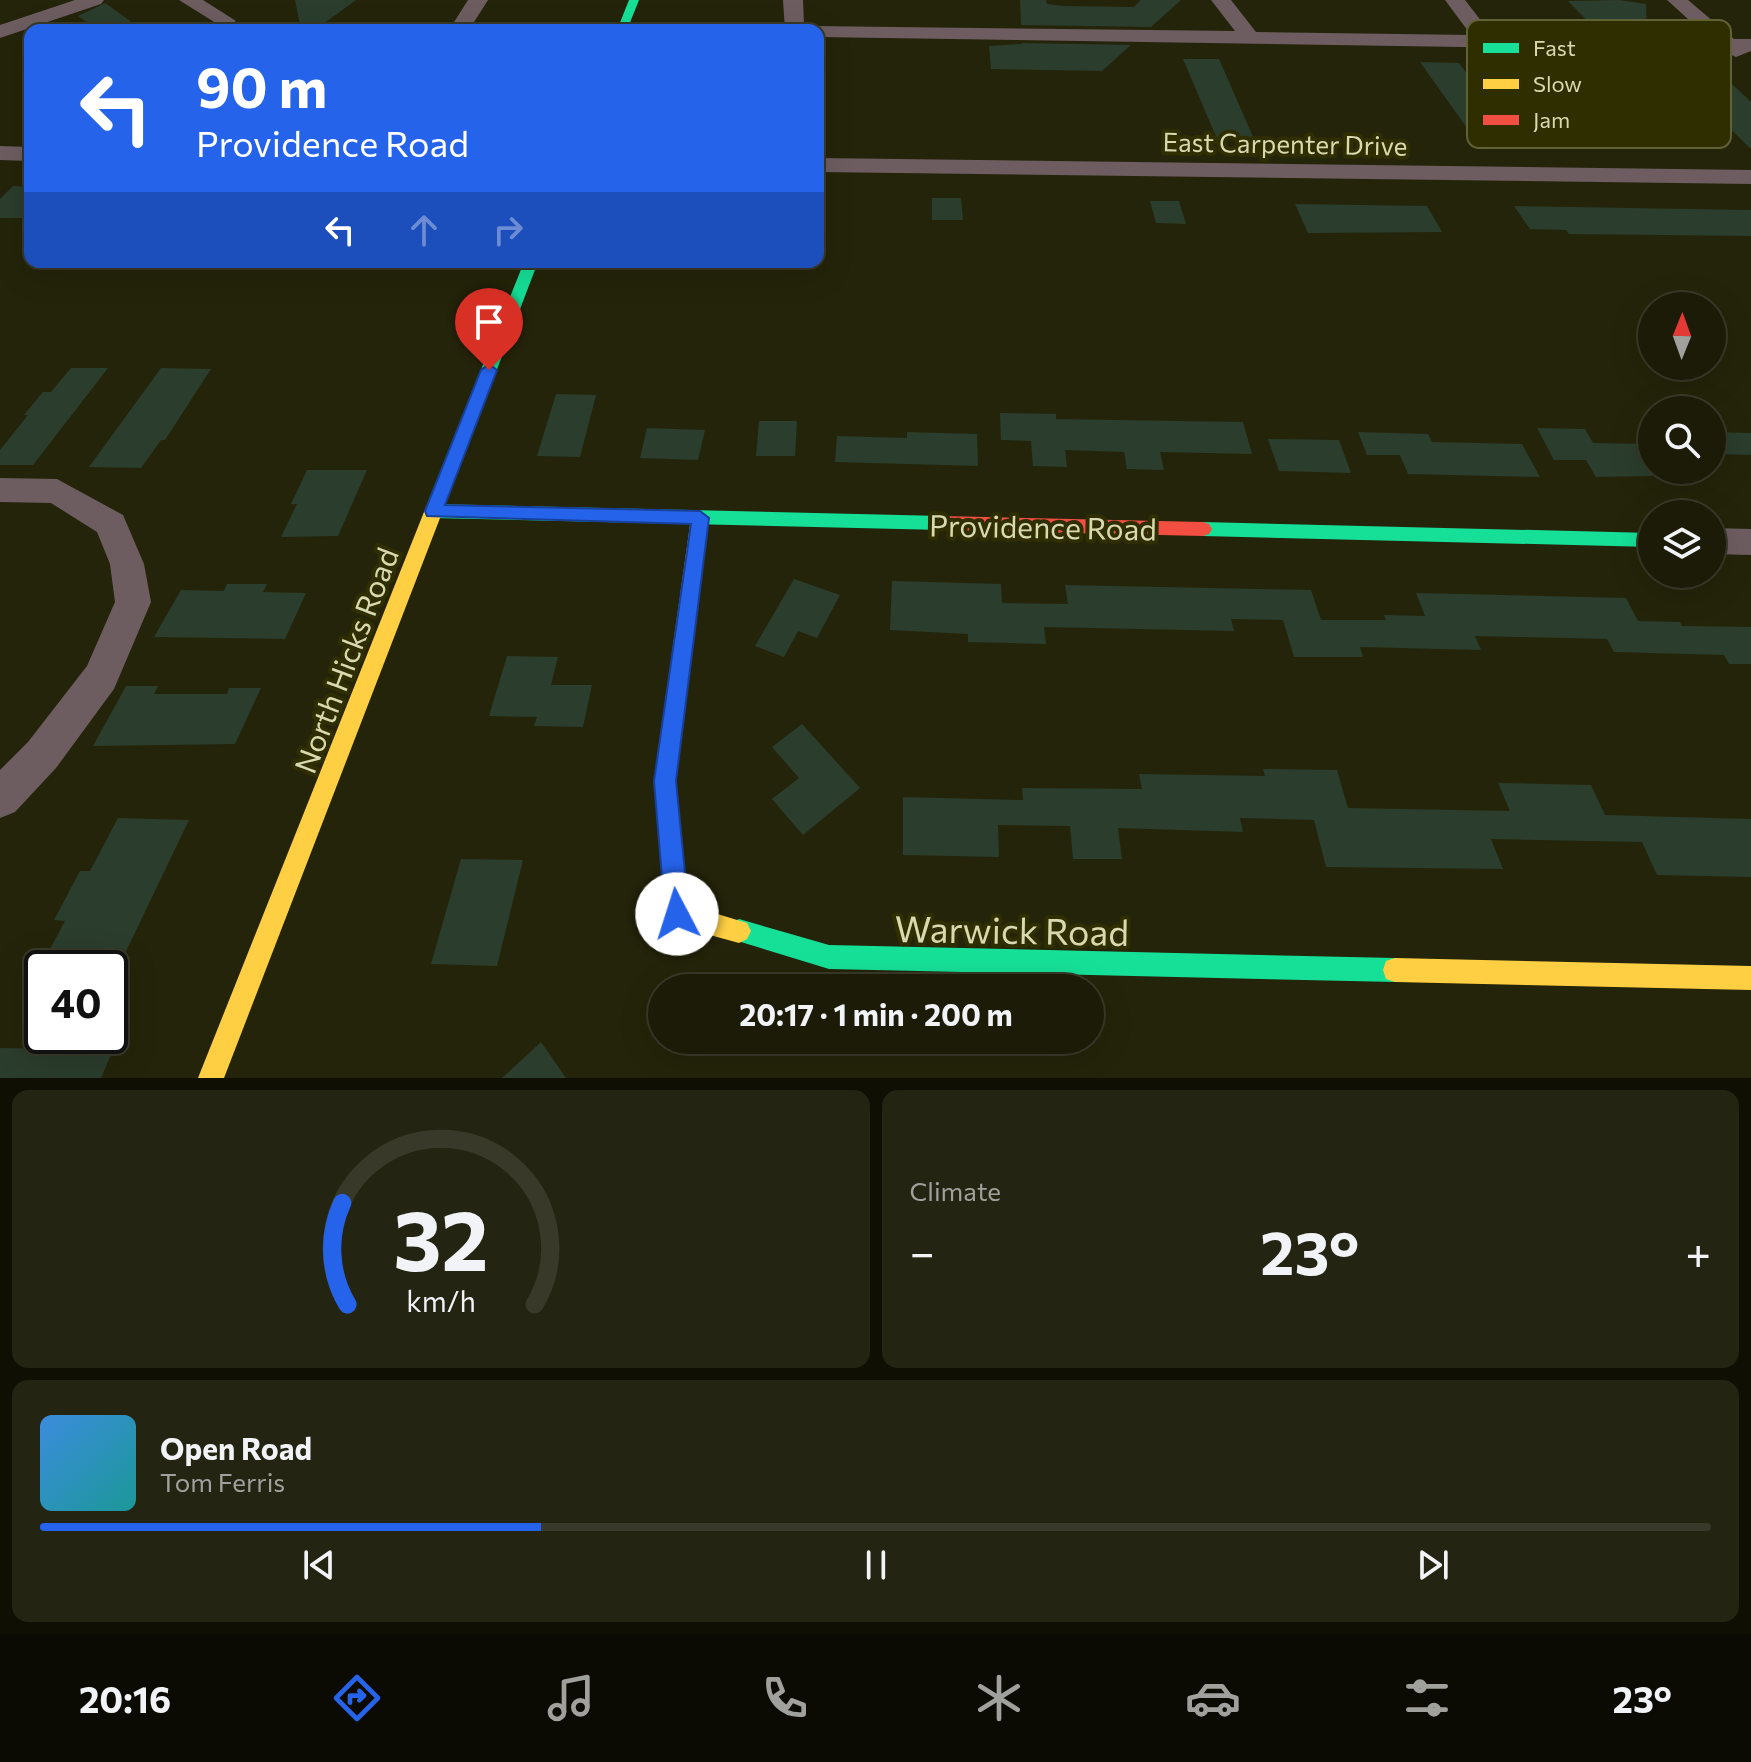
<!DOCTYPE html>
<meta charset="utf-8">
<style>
:root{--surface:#1b1b08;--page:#242412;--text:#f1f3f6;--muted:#a0a19c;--line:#393929;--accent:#2563eb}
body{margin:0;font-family:Commissioner,sans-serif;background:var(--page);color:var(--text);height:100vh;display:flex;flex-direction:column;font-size:30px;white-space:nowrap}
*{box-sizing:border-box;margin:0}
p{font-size:26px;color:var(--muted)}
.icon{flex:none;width:44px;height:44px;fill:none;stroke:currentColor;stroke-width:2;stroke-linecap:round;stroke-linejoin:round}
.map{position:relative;height:1078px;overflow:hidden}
.side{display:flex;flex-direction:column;gap:12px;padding:12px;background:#0f0f04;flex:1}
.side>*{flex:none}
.hud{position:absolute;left:24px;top:24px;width:800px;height:244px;border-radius:16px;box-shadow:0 8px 32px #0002,0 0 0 2px var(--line);background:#2563eb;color:#fff;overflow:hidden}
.needle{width:52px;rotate:1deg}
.fabs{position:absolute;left:1638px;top:292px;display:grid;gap:16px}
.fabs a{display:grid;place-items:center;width:88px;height:88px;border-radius:50%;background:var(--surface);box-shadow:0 8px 32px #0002,0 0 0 2px var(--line);font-size:40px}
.speed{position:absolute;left:24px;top:950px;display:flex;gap:16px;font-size:40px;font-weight:700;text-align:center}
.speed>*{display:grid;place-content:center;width:104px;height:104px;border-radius:50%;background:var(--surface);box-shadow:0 8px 32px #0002,0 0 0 2px var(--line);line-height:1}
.speed .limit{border:4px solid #111;border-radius:12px;background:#fff;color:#111}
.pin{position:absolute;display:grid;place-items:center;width:68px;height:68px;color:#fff;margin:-82px -34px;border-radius:50% 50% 50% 0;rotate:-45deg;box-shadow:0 0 8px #0007}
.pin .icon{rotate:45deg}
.me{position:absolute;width:88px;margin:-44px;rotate:355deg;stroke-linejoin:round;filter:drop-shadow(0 0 6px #0008)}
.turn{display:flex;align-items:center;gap:28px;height:168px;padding:0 40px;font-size:36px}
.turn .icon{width:104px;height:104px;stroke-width:2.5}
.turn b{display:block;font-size:56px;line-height:68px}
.lanes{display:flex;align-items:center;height:76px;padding:0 40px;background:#0003;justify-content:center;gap:40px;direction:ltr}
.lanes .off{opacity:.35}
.big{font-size:60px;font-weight:700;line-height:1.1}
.side .card{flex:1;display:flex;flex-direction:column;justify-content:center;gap:12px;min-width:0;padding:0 28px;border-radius:16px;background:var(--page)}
.side .dial{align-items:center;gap:0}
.dial svg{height:208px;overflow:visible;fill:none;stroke:var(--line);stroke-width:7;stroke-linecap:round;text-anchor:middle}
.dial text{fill:var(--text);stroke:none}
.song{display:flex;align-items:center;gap:24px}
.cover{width:96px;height:96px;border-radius:12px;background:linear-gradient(135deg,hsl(210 70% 55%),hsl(180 70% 35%))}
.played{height:8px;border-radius:4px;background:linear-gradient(90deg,var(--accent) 30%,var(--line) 30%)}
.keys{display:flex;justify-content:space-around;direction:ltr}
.heat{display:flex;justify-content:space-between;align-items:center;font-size:44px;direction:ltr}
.side .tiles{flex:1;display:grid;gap:12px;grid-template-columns:1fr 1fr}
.card:last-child{grid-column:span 2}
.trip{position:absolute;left:648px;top:974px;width:456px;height:80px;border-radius:40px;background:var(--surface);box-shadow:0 8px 32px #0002,0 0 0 2px var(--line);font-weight:700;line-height:80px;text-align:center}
.tab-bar{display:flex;height:128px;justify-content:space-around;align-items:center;background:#0b0b03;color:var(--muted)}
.tab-bar .icon{width:56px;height:56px}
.tab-bar .selected{color:var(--accent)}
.tab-bar b{font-size:36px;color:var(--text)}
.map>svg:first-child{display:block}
.building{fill:#2b3d2c}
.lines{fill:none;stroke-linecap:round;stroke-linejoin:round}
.street{fill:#6d5d61;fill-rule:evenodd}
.fast{fill:#16e098;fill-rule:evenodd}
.slow{fill:#ffcf43;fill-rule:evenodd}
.jam{fill:#f24e42;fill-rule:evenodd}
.route{fill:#2563eb;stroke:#184099;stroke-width:2}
.labels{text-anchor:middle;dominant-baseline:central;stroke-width:8;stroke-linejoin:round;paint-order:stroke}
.far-street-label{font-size:26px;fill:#d8d9b0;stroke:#2f2e00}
.street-label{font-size:30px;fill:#d8d9b0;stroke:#2f2e00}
.near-street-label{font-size:36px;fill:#d8d9b0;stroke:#2f2e00}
.key{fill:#2f2e00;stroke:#626135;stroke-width:2}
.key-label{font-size:22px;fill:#d8d9b0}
</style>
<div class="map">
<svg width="1751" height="1078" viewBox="0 0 1751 1078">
<rect width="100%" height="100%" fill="#24240a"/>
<g class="building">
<path d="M295 0H356L315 30H301Z"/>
<path d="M1020 0H1046L1047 4 1063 6 1134 7 1141 0H1181L1151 27 1021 25Z"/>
<path d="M1619 0 1646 4 1647 34 1599 33 1568 1Z"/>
<path d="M105 3 143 30H98L78 16Z"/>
<path d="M1022 44V43L1131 45 1102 71 991 69 989 46Z"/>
<path d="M1183 59H1219L1254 139H1217Z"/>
<path d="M1420 62 1459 63 1518 142H1477Z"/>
<path d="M1665 65H1712L1751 102V149Z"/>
<path d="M13 186 30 187V218H0V199Z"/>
<path d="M932 198H961L963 220H932Z"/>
<path d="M1150 201H1179L1186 224 1156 223Z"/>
<path d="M1295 204 1427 206 1442 232 1308 233Z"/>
<path d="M1514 206 1751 210V236L1569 234 1566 230 1530 229Z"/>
<path d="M71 368H108L33 465H0V450L28 415H24L43 392H51Z"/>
<path d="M161 368 211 369 165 440H161L141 468 89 467Z"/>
<path d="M556 394 596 395 580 457 537 456Z"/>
<path d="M1000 413 1056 414V419L1243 422 1252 454 1160 452 1164 470 1127 469 1124 452 1065 450 1067 467 1033 466 1031 441 1001 440Z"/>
<path d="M759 421H797L795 456H756Z"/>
<path d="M647 428 705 430 698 460 640 458Z"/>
<path d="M1537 428 1585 429 1593 443 1652 444V476L1596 477 1586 460H1554Z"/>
<path d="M907 432 977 434 978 466 835 462 837 436 907 438Z"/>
<path d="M1358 432 1428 434 1432 442 1522 444 1540 477 1408 474 1400 455H1367Z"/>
<path d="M1712 432 1751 433V455L1712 454Z"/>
<path d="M1268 439 1339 440 1351 473 1279 471Z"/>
<path d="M307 470H367L338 536 281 537 297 504H291Z"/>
<path d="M794 579 840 595 817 638 798 631 784 657 755 646Z"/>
<path d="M892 581 1001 584 1002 603 1068 604 1065 585 1311 590 1321 620H1386L1384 615 1425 616 1416 593 1626 598 1638 621 1680 622 1682 626 1751 627V664H1729L1724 655 1614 652 1607 639 1475 636 1481 650 1360 647 1363 657H1294L1283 620 1231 619 1234 631 1044 627 1046 644 968 642V634L890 630Z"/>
<path d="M227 584H267L263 592 306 593 285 639 154 637 181 590 224 591Z"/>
<path d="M507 656 558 657 551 685H592L583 727 534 726 537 717 489 716Z"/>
<path d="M126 686H158L154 694H227L229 688H261L235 744 93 746Z"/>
<path d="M802 724 860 788 803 835 772 799 799 778 772 747Z"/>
<path d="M1263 769 1337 770 1348 808 1510 811 1498 783 1591 785 1605 815 1751 819V877L1657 875 1642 842 1491 839 1503 869 1326 867 1314 820 1240 818 1243 832 1118 828 1122 859H1073L1070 826 998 825 999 857 903 855V797L1023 800 1022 788 1142 789 1139 774 1265 776Z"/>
<path d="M118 818 189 820 118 968H40L65 921 54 920 80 871H90Z"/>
<path d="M461 859 523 860 497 966 431 964Z"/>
<path d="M541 1042 566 1078H502Z"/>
<path d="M0 1048 113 1050 101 1078H0Z"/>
</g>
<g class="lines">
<g class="street">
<path d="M75 0H104L101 4 0 38V25Z"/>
<path d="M179 0H203L236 21 226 27 219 25Z"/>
<path d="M468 0H488L469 30H449Z"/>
<path d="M783 0H803L804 24 812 26 1235 31 1211 0H1231L1256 32 1471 35 1445 0H1465L1492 35 1709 38 1667 0H1688L1734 39H1751V51L1736 57 1723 51 818 37V30H785Z"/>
<path d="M0 146 30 147V161L0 160Z"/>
<path d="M818 158 1751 170V184L818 172Z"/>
<path d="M0 478 57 479 123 515 144 564 151 602 114 689 56 768 15 812 0 818V770L28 742 87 666 115 602 110 564 97 532 51 503 0 502Z"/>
<path d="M1712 528 1751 529V555L1712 554Z"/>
</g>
<g class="fast">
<path d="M629 0H639L627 30H617Z"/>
<path d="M524 262H538L452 487 449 492H437L434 487Z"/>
<path d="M433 504 942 516 948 518 951 523 948 528 942 530 433 518 424 511Z"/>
<path d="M1203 522 1652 533V547L1203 536 1197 534 1194 529 1197 524Z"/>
<path d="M739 919 829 945 1395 958 1404 961 1407 970 1404 979 1395 982 829 969 731 939 727 931 731 923Z"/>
</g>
<g class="slow">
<path d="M443 480 452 487 224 1078H198L434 487Z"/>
<path d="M700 511 709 518 676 781 688 905 747 923 751 931 747 939 739 943 677 926 669 922 665 914 654 781 691 518Z"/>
<path d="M1395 958 1751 966V990L1395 982 1386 979 1383 970 1386 961Z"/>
</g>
<path class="jam" d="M942 516 1203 522 1209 524 1212 529 1209 534 1203 536 942 530 936 528 933 523 936 518Z"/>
</g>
<path class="route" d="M489 364 497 370 445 505 700 511 709 518 676 781 689 914 685 922 677 925 669 922 665 914 654 781 691 524 427 516 425 511 481 370Z"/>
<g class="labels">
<g class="far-street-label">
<text transform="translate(1285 143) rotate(1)">East Carpenter Drive</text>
</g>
<g class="street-label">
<text transform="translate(1043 526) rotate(1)">Providence Road</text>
<text transform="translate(345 660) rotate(-69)">North Hicks Road</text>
</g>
<g class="near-street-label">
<text transform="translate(1012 929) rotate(1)">Warwick Road</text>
</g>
</g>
<rect x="1467" y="20" width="264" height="128" rx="12" class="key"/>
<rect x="1483" y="43" width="36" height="10" fill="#16e098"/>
<rect x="1483" y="79" width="36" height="10" fill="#ffcf43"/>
<rect x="1483" y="115" width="36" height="10" fill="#f24e42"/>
<g class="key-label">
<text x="1533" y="56">Fast</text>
<text x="1533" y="92">Slow</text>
<text x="1533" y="128">Jam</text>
</g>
</svg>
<div class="fabs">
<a><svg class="needle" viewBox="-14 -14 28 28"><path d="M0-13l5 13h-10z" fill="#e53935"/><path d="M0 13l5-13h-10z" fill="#a0a19c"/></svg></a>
<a><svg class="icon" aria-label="search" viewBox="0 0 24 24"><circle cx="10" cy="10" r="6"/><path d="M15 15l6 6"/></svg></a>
<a><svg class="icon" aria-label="layers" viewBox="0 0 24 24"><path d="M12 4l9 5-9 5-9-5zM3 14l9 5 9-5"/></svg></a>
</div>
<div class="speed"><div class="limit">40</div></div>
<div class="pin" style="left:489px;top:370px;background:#d93025"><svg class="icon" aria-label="arrive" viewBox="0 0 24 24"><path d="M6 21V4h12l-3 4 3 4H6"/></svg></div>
<svg class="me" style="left:677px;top:914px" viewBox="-20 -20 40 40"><circle r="19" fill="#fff"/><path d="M0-13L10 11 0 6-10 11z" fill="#2563eb"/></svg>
<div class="trip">20:17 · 1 min · 200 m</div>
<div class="hud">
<div class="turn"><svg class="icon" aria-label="left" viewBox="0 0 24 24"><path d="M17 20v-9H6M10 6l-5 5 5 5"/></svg><div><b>90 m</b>Providence Road</div></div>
<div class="lanes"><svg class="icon" aria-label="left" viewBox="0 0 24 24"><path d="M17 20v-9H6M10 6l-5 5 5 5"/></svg><svg class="icon off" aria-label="ahead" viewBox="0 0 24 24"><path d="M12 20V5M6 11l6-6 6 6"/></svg><svg class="icon off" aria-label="right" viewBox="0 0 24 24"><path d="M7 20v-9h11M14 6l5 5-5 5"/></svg></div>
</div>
</div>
<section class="side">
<div class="tiles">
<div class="card dial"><svg viewBox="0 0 100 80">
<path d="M14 69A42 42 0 1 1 86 69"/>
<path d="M14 69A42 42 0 0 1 12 30" stroke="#2563eb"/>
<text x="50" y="56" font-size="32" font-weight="700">32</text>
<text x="50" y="72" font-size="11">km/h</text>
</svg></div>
<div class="card"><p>Climate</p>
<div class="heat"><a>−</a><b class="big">23°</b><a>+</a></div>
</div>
<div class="card">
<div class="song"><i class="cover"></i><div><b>Open Road</b><p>Tom Ferris</p></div></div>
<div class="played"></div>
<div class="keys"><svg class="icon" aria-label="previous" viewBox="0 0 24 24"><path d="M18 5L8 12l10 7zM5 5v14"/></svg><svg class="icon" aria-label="pause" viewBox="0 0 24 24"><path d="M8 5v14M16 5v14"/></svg><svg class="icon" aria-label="next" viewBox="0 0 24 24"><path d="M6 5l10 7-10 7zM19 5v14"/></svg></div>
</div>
</div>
</section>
<nav class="tab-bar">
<b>20:16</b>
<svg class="icon selected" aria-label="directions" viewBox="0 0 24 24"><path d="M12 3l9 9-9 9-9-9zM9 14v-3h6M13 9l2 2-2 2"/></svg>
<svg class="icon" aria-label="music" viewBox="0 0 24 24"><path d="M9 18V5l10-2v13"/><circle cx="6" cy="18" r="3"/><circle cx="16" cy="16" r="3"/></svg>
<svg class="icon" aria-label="phone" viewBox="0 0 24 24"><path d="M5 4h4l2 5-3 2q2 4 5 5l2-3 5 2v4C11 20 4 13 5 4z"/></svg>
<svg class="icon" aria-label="climate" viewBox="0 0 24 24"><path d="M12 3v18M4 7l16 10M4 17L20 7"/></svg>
<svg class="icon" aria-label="car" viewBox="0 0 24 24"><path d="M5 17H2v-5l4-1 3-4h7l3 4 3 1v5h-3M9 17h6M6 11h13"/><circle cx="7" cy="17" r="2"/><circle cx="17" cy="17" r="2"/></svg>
<svg class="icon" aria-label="filters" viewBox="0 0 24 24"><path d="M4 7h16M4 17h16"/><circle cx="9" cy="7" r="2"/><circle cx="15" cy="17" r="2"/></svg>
<b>23°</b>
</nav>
